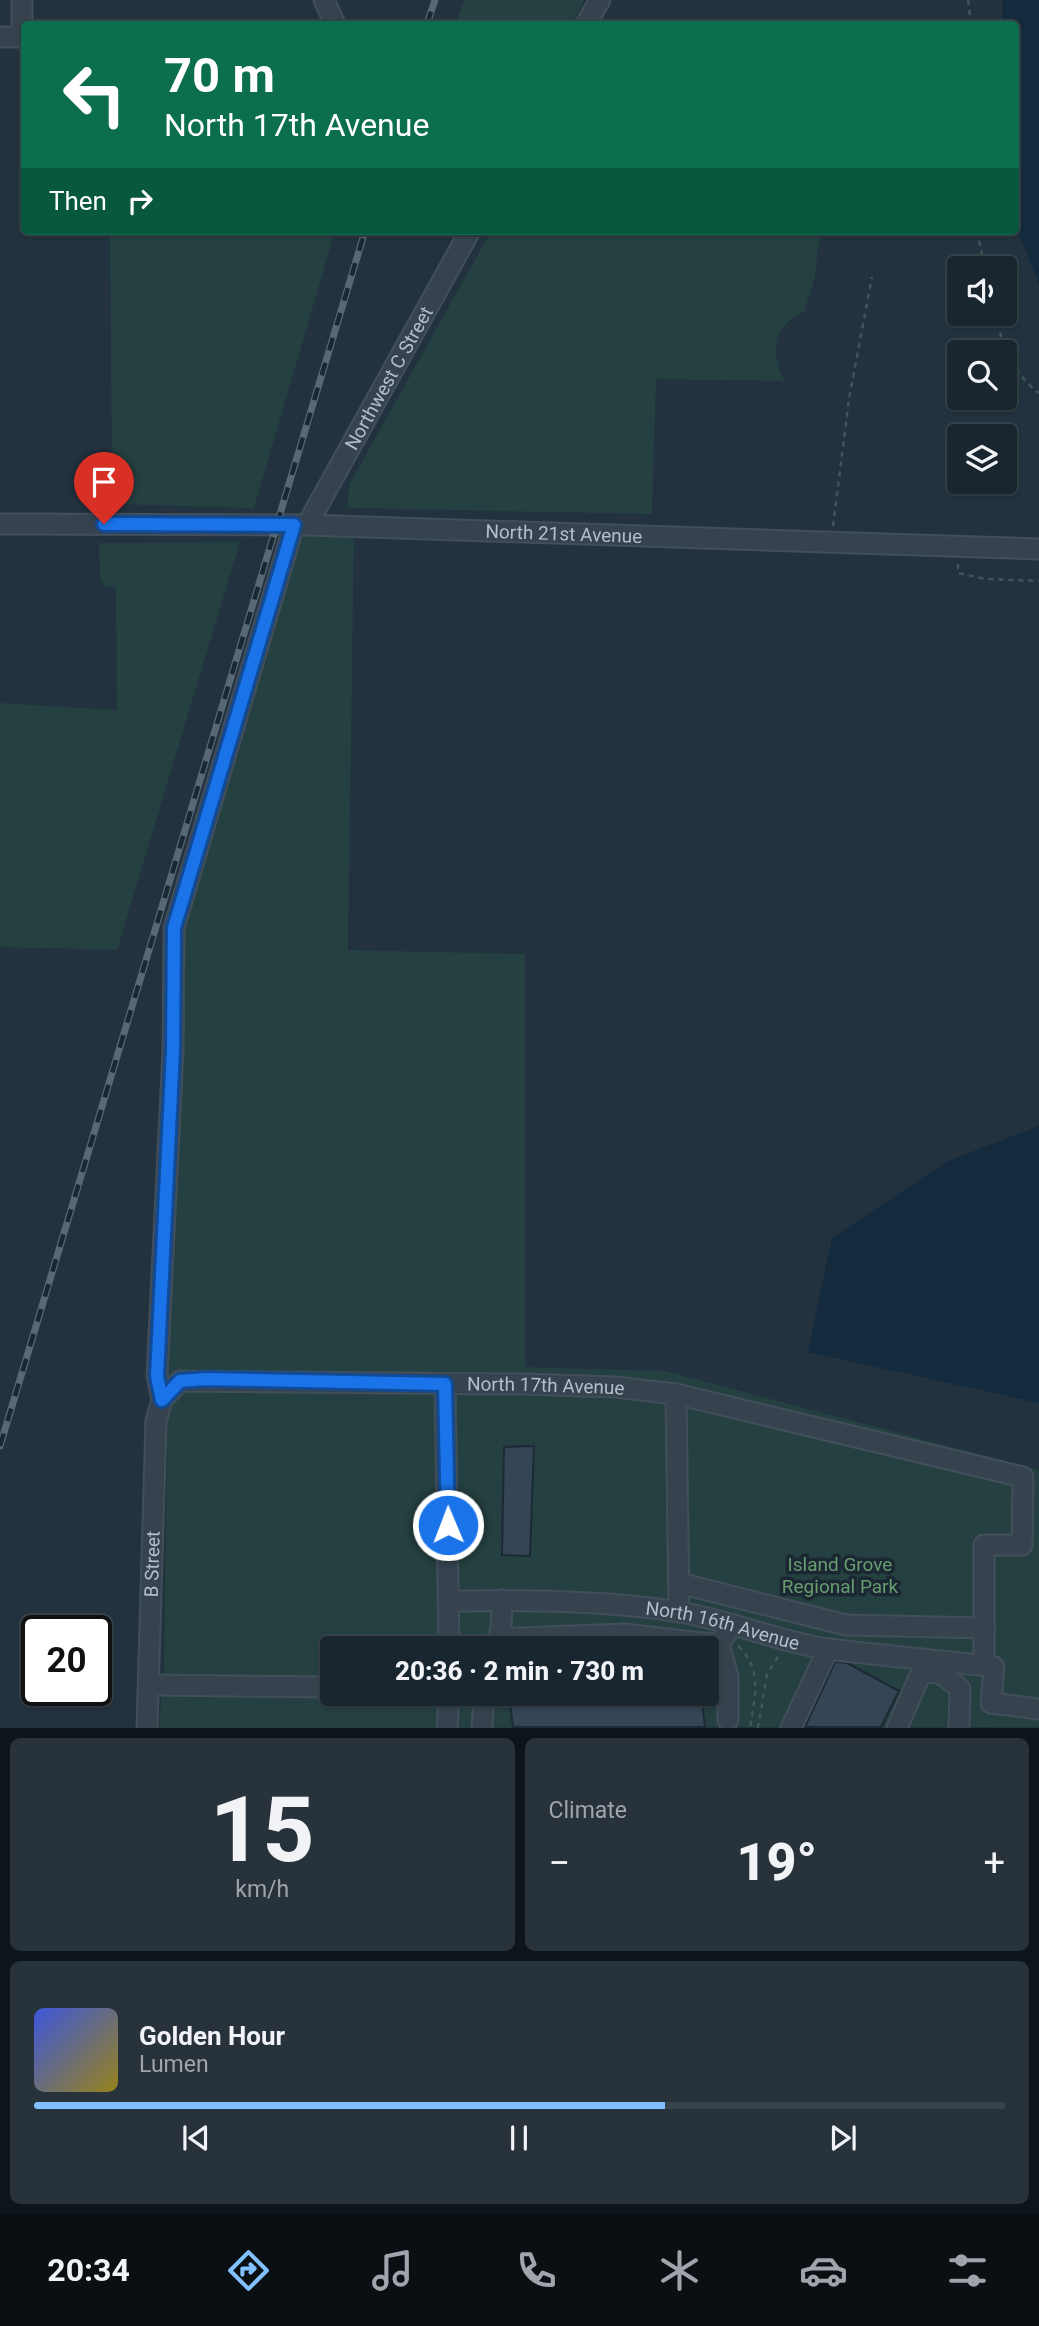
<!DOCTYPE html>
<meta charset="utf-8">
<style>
:root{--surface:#1a262f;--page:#27323b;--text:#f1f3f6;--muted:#9fa5aa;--line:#38434b;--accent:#82c1ff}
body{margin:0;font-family:Roboto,sans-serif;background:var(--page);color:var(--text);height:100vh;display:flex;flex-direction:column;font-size:26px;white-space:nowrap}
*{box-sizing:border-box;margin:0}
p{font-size:23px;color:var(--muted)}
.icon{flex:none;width:38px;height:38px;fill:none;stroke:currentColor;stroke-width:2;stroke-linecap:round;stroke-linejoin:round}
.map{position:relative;height:1728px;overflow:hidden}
.sheet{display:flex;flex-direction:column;gap:10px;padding:10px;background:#0e151a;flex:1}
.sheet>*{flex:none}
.top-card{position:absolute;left:21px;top:21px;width:998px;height:214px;border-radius:7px;box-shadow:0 2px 5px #0004,0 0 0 2px var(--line);background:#0b6e4f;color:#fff;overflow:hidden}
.fabs{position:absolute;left:947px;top:256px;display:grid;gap:14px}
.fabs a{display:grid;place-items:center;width:70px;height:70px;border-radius:7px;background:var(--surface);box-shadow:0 2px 5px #0004,0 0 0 2px var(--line);font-size:35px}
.speed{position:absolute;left:21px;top:1615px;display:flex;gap:14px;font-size:35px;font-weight:700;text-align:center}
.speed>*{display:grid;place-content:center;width:91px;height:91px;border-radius:50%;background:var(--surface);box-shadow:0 2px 5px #0004,0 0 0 2px var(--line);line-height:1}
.speed .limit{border:4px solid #111;border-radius:10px;background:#fff;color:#111}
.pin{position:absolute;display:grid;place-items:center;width:60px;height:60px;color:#fff;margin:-72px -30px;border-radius:50% 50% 50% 0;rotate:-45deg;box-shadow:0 0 7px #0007}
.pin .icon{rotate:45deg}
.me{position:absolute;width:77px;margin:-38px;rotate:359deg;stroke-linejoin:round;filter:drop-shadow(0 0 5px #0008)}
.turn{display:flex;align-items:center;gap:24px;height:147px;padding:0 28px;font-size:32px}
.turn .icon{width:91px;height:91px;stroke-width:2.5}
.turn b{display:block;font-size:49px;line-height:60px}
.then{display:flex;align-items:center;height:66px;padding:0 28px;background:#0003;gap:14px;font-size:26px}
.big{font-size:52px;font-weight:800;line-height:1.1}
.sheet .widget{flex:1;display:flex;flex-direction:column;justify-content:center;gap:10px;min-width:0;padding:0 24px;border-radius:10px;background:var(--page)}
.sheet .dial{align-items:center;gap:0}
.dial b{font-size:91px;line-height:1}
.song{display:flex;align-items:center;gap:21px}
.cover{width:84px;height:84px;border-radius:10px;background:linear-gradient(135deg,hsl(230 70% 55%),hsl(50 70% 35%))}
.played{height:7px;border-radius:4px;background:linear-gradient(90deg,var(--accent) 65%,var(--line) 65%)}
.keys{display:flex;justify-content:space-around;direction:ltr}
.heat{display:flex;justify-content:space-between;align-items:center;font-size:38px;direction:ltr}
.sheet .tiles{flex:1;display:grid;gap:10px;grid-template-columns:1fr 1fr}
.widget:last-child{grid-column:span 2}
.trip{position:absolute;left:320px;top:1636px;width:399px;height:70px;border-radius:7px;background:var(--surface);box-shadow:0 2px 5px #0004,0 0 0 2px var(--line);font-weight:800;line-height:70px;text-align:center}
.dock{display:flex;height:112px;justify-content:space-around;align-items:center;background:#0a0f13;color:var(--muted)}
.dock .icon{width:49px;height:49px}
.dock .active{color:var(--accent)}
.dock b{font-size:32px;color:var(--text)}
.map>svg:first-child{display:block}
.green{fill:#244040;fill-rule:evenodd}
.water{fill:#142a3d}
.building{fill:#344655;stroke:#1d2a36;stroke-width:2}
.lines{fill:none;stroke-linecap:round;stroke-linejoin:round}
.minor-casing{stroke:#424f5b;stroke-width:23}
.path{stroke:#3d5857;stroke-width:2.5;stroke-dasharray:5 5;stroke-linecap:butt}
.minor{stroke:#36434f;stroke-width:19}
.rail-casing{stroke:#586876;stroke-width:7}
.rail{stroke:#1b2834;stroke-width:4.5;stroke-dasharray:13;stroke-linecap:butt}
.route-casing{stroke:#114b97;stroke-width:18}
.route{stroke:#1a73e8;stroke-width:12}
.labels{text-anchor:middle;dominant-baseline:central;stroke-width:7;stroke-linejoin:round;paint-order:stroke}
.street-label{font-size:19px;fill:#b2beca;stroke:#1b2834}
.park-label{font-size:19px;fill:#679c6e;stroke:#1b2834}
</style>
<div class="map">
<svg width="1039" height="1728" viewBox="0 0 1039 1728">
<rect width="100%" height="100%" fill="#22323f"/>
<g class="green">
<path d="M464 0H585L571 24H456Z"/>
<path d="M110 231H335L254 508 112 504Z"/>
<path d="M491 231H825L818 246 815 277 804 312C774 325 769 355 785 381L656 379 652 514 347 508 349 485Z"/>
<path d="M297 534 354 537 348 950 525 954V1367L665 1371 1039 1470V1727L159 1728 164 1667 168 1366 182 926ZM332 1648H707V1694H332Z"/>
<path d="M240 542 117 950 0 947V703L117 710 116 587 106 586 100 580 99 543Z"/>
</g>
<g class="water">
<path d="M1002 0H1039V284L1015 225V24H1002Z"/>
<path d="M1039 1126V1403L808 1352 832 1238 948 1161Z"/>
</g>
<g class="building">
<path d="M534 1446 530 1556 502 1555 504 1447Z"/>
<path d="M835 1662 847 1663 899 1691 881 1727H805Z"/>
<path d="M509 1694H701L705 1727H513Z"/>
</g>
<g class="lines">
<g class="minor-casing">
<g id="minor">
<path d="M324 0 335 24"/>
<path d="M586 24 600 0"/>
<path d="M0 37H24"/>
<path d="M22 37V0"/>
<path id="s1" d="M0 524 307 525 1039 549"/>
<path id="s2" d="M307 525 470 231"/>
<path d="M445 1384 449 1648"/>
<path d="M676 1394 679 1612"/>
<path d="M162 1400 157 1376 173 1051 174 928 294 525"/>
<path d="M679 1583 846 1625 985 1628"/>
<path id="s3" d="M449 1601C524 1600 604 1600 679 1612 730 1620 778 1642 829 1649 884 1656 939 1660 994 1667L991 1703 1039 1709"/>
<path d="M498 1639 624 1634 711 1644 719 1643 733 1625"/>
<path d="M719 1643 728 1676V1720"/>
<path d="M493 1648 501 1631 502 1600"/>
<path d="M149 1685 332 1687"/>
<path id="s4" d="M147 1728 156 1421 162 1400 180 1381 524 1384 615 1387 676 1394 1023 1477 1022 1545H984V1665"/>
<path d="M447 1728 449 1694"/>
<path d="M482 1728 484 1694"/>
<path d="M791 1728 828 1649"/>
<path d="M897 1728 920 1675C938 1667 947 1678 960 1689L959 1728"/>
</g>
</g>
<g class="path">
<path d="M968 0 971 24"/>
<path d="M977 231 985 268"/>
<path d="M995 313C1002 344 1013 374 1039 393"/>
<path d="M833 526 849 399 872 277"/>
<path d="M958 564V573L985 579 1039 581"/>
<path d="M738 1646C763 1669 755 1697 750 1728"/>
<path d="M758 1728 767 1674 779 1655"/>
</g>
<use href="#minor" class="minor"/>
<g class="rail-casing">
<g id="rail">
<path d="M427 24 435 0"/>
<path d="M0 1446 365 231"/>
</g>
</g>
<use href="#rail" class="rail"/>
</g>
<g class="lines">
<g class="route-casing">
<path id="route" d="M104 524 294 525 174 928 173 1051 157 1376 162 1400 180 1381 206 1379 445 1384 448 1525"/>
</g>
<use href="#route" class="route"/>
</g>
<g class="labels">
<g class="street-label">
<text stroke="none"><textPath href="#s2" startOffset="168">Northwest C Street</textPath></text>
<text stroke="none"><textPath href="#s1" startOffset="564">North 21st Avenue</textPath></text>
<text stroke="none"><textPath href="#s4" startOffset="721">North 17th Avenue</textPath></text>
<text stroke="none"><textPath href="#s4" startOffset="164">B Street</textPath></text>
<text stroke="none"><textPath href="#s3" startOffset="276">North 16th Avenue</textPath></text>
</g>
<g class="park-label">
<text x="840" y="1564">Island Grove<tspan x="840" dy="22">Regional Park</tspan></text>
</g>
</g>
</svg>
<div class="fabs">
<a><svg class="icon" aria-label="sound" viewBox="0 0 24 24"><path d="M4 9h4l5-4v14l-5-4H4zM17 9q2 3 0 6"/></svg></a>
<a><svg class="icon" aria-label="search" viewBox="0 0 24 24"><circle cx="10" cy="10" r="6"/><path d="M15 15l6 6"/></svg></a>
<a><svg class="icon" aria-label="layers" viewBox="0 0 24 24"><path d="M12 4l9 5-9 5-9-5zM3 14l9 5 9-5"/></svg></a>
</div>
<div class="speed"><div class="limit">20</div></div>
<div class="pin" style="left:104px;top:524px;background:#d93025"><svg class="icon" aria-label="arrive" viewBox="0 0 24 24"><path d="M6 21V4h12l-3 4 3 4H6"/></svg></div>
<svg class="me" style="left:448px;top:1525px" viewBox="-20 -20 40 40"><circle r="17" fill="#1a73e8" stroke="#fff" stroke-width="3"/><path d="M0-11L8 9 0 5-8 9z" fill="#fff"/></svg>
<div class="trip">20:36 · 2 min · 730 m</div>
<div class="top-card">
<div class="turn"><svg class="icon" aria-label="left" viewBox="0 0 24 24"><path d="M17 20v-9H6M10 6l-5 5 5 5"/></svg><div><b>70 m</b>North 17th Avenue</div></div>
<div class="then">Then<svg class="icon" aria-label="right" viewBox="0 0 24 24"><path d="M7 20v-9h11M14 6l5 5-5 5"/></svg></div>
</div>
</div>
<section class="sheet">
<div class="tiles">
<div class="widget dial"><b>15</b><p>km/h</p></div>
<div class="widget"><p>Climate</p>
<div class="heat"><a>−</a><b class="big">19°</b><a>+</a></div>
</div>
<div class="widget">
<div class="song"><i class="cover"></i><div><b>Golden Hour</b><p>Lumen</p></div></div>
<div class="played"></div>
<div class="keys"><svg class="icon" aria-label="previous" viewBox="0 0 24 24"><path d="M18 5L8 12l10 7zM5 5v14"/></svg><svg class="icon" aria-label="pause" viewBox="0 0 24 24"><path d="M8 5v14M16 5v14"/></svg><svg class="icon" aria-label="next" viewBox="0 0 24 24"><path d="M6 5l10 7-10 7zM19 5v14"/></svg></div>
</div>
</div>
</section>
<nav class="dock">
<b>20:34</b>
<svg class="icon active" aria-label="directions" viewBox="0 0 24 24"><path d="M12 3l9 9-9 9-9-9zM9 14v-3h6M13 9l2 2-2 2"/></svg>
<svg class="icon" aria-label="music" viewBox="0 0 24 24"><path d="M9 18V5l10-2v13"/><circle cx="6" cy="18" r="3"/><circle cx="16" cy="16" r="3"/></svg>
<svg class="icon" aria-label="phone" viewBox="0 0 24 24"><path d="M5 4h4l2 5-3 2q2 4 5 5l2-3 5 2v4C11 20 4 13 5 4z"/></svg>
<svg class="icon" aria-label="climate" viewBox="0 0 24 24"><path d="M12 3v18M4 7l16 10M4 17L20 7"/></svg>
<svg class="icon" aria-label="car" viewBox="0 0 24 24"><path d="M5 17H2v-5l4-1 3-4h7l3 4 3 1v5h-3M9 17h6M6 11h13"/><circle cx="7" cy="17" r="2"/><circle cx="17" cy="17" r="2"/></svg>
<svg class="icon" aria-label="filters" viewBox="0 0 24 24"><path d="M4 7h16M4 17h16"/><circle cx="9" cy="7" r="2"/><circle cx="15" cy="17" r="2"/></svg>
</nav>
